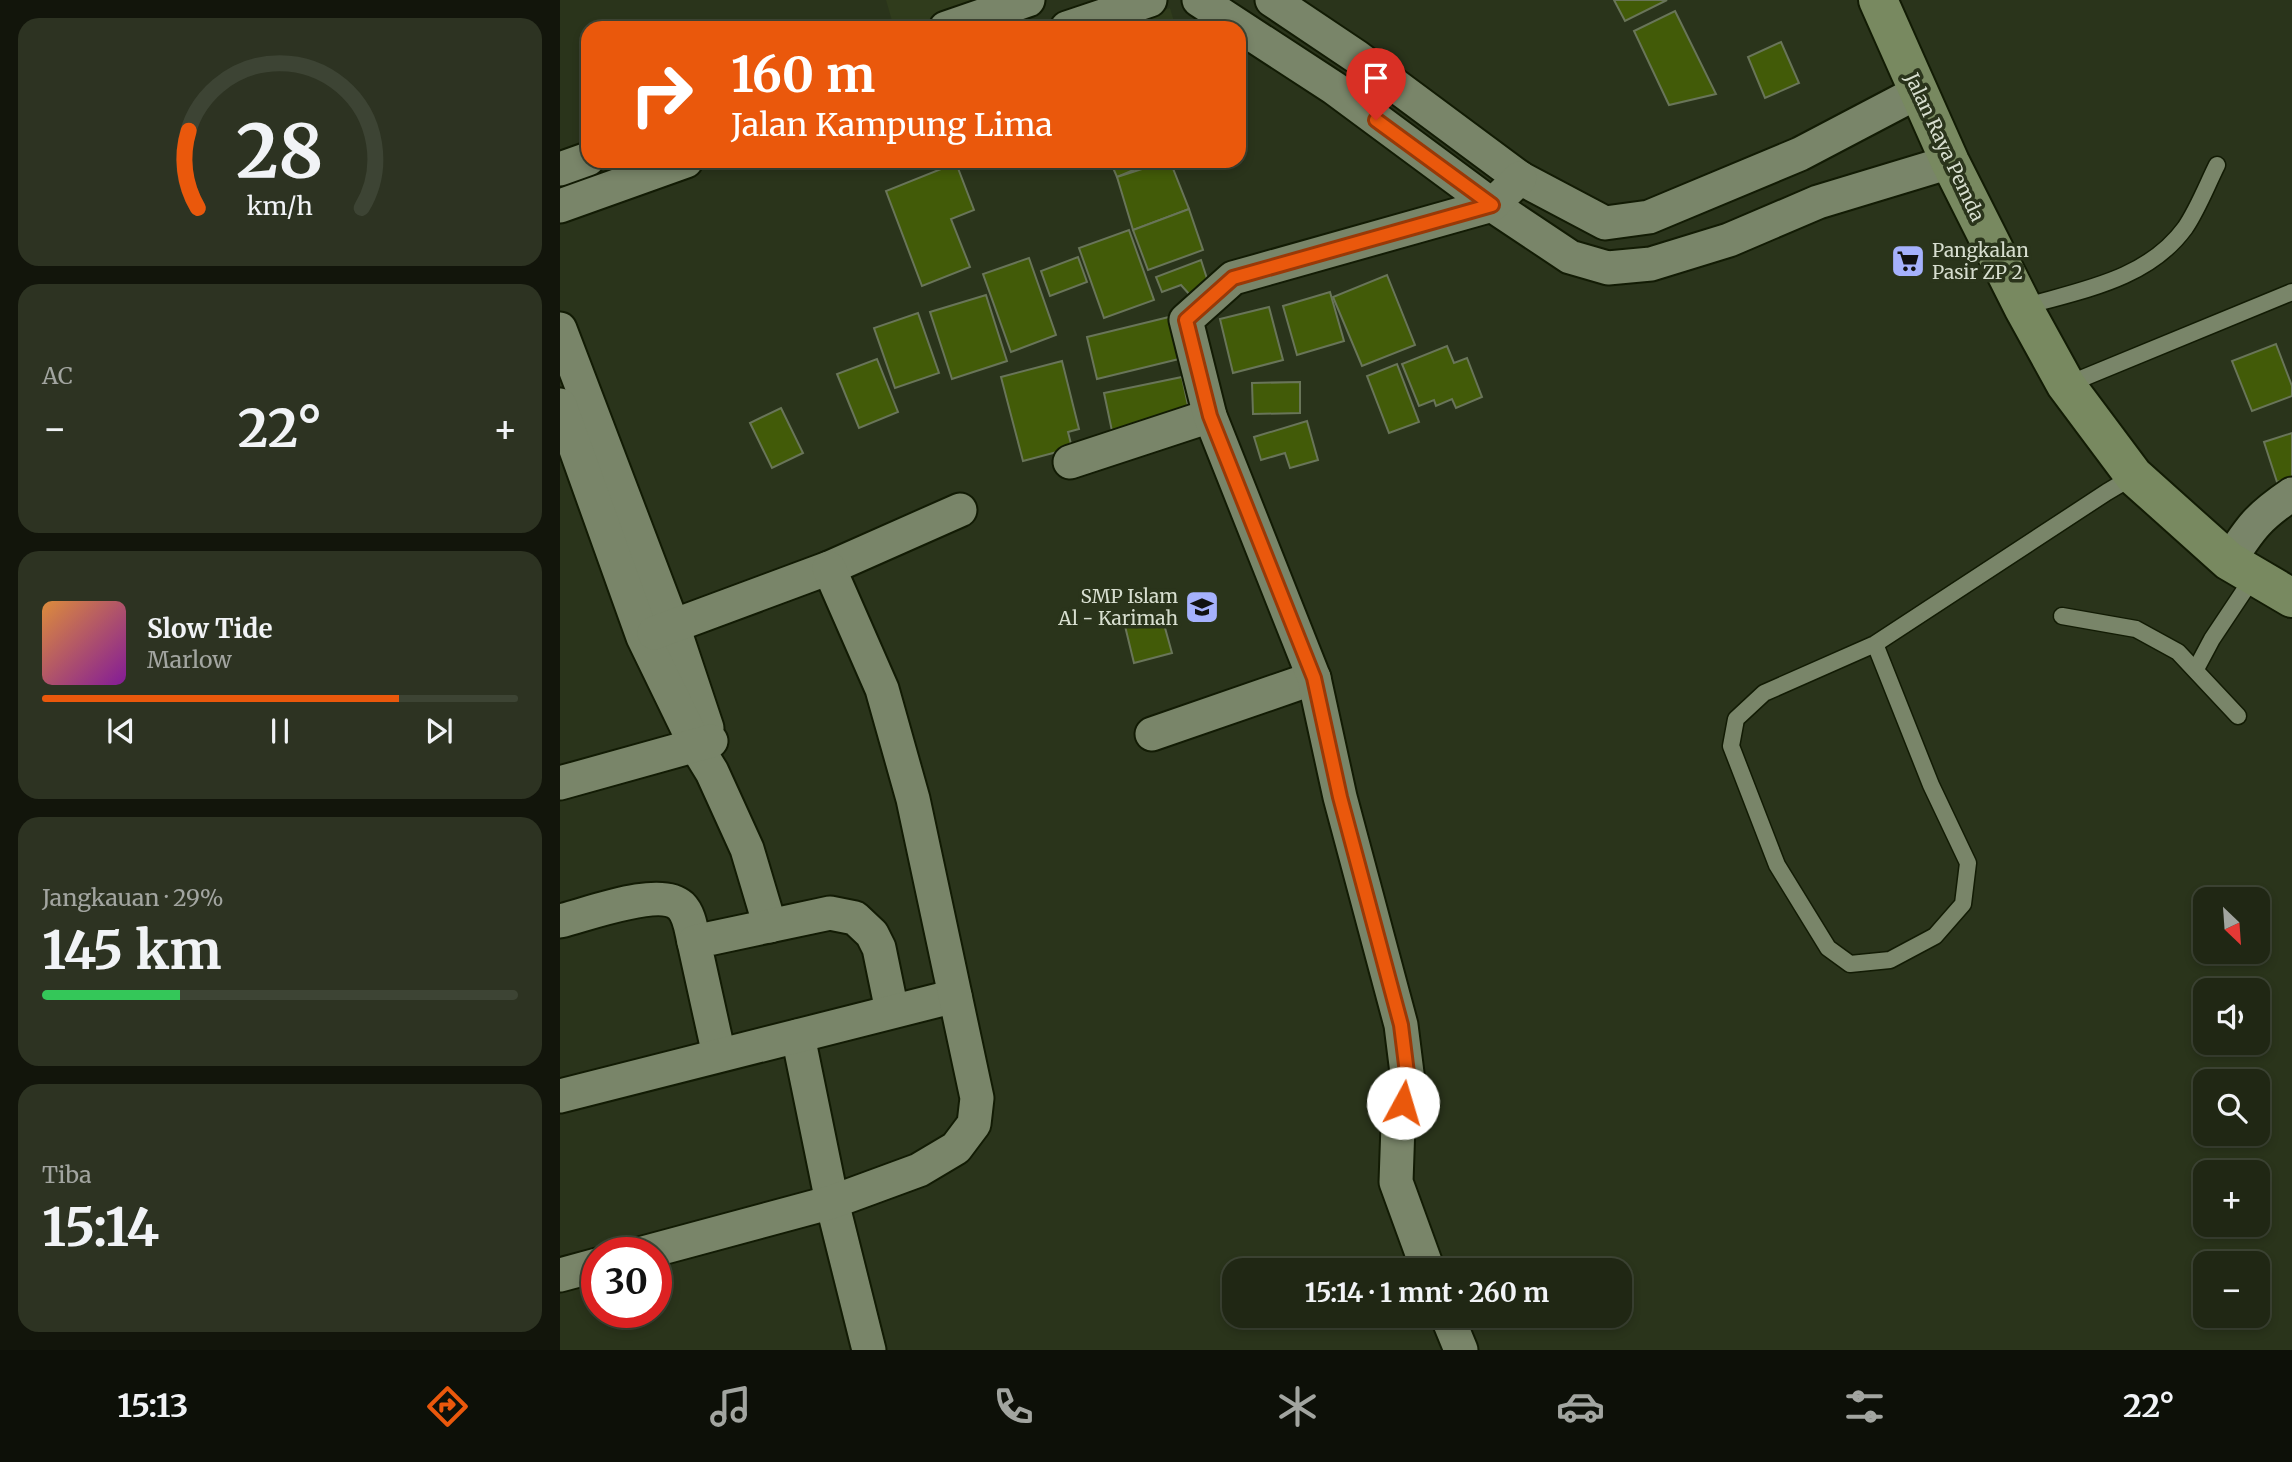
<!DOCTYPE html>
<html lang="id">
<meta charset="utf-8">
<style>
:root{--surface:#202714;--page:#2d3322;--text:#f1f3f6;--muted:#a2a5a0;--line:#3d4434;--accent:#ea580c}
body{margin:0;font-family:Merriweather,serif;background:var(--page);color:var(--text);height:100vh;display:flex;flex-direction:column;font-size:26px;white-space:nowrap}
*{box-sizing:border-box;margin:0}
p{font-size:23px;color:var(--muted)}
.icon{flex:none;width:38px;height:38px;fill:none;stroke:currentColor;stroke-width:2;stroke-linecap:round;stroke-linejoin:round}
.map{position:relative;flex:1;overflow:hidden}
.panel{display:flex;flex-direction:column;gap:18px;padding:18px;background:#12150b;width:560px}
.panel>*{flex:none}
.top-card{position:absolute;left:21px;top:21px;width:665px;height:147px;border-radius:21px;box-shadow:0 4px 10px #0003,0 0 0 2px var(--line);background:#ea580c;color:#fff;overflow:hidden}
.needle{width:46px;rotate:155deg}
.tools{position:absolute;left:1633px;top:887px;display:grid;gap:14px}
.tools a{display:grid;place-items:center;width:77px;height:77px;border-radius:14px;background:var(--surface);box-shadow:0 4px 10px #0003,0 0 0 2px var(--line);font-size:35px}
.speed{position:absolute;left:21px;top:1237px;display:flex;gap:14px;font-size:35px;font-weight:700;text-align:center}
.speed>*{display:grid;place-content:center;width:91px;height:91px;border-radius:50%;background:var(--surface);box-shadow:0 4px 10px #0003,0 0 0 2px var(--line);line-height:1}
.speed .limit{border:10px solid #d22;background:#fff;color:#111}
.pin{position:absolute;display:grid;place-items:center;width:60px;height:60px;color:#fff;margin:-72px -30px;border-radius:50% 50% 50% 0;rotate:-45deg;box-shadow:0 0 7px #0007}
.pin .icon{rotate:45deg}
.me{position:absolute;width:77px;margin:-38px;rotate:6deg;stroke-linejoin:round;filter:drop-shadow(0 0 5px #0008)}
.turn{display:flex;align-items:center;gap:24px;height:147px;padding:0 35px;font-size:32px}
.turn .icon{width:91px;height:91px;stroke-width:2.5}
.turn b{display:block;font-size:49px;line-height:60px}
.big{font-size:52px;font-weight:700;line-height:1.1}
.panel .card{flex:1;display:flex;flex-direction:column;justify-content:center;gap:10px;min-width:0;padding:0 24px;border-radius:21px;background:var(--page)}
.panel .dial{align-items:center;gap:0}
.dial svg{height:182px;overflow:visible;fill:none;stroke:var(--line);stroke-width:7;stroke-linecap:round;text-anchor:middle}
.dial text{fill:var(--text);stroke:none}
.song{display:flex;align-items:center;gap:21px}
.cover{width:84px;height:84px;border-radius:10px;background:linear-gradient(135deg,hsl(30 70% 55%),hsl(290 70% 35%))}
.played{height:7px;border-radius:4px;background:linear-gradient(90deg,var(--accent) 75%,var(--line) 75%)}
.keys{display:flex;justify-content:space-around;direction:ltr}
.heat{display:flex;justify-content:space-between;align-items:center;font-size:38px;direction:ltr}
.charge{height:10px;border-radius:5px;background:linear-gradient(90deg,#34c759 29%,var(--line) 0)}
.trip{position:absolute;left:662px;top:1258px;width:410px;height:70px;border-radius:21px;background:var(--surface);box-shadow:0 4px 10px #0003,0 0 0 2px var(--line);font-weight:700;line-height:70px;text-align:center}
.tab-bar{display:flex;height:112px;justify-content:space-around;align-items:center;background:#0d1008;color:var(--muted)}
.tab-bar .icon{width:49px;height:49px}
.tab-bar .on{color:var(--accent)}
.tab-bar b{font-size:32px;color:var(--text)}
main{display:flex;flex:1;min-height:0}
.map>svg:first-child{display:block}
.built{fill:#303c1c}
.building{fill:#425b08;stroke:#697559;stroke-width:2}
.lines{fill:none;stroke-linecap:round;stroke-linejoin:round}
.lane-casing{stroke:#121b04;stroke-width:19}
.street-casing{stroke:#121b04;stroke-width:37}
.secondary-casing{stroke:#121b04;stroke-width:42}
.lane{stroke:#798569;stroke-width:16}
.street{stroke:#798569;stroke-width:33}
.secondary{stroke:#788960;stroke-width:38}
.route-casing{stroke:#983908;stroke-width:18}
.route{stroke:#ea580c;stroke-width:12}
.labels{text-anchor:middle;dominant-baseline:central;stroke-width:7;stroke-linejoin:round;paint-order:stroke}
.street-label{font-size:19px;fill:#d7decf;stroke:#2a341b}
.poi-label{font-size:19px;fill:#d7decf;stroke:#2a341b;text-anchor:start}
</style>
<main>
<section class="panel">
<div class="card dial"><svg viewBox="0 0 100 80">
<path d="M14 69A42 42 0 1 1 86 69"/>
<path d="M14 69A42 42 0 0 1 10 35" stroke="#ea580c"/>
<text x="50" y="56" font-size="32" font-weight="700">28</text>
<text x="50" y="72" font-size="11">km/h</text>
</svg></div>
<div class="card"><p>AC</p>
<div class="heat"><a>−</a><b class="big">22°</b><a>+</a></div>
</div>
<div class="card">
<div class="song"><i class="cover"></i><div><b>Slow Tide</b><p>Marlow</p></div></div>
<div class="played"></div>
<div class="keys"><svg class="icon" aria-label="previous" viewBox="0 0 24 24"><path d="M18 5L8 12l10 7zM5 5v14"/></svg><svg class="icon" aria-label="pause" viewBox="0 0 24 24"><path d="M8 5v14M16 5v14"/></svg><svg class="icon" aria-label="next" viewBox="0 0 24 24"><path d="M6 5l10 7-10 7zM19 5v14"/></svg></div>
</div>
<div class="card"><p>Jangkauan · 29%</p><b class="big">145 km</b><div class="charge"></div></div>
<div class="card"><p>Tiba</p><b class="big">15:14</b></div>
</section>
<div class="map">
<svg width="1732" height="1350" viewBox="0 0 1732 1350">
<rect width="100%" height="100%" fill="#2a341b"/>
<g class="built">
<path d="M326 0H433L349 28H334Z"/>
<path d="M610 8 616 28H535Z"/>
</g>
<g class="building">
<path d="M1054 0H1107L1065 21Z"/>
<path d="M1115 11 1156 94 1109 105 1074 31Z"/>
<path d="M1221 42 1239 83 1205 98 1188 57Z"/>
<path d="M550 161H595L557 177Z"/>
<path d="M607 161H610L629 209 573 230 557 177Z"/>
<path d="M396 163 414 210 391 219 410 267 362 286 326 191Z"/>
<path d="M629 209 643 250 588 270 573 230Z"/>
<path d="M569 230 594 300 544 318 519 248Z"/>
<path d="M518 257 527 282 490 296 481 271Z"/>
<path d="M469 258 496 335 451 352 423 274Z"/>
<path d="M641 260 650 288 630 295 621 285 602 292 596 277Z"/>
<path d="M827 275 855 345 802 366 773 297Z"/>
<path d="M770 292 784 341 737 355 723 306Z"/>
<path d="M426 295 447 361 392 379 370 312Z"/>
<path d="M709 307 723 360 673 373 660 319Z"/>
<path d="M358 313 379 373 335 388 314 328Z"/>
<path d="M609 317 619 359 537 379 527 337Z"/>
<path d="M1716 344 1732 386V396L1692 411 1672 361Z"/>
<path d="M887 346 894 363 907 358 922 397 896 408 892 399 876 406 874 400 859 406 842 364Z"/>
<path d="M317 359 338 412 299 428 277 374Z"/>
<path d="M502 361 519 429 508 432 512 448 463 461 441 377Z"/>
<path d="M837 364 859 422 829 433 807 376Z"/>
<path d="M622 377 630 415 552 431 544 393Z"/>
<path d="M740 382V413L693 414 692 383Z"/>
<path d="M221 408 243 453 212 468 190 423Z"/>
<path d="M747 421 758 460 730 468 725 453 701 460 694 437Z"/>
<path d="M1732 433V477L1717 482 1704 442Z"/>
<path d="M602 617 612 653 574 663 565 626Z"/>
</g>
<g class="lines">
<g class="lane-casing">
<g id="lane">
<path d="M1463 307C1521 290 1587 280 1625 228 1638 209 1647 185 1657 165"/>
<path d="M1506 385 1732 292"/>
<path d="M1502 616 1576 629 1618 652 1678 716"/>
<path d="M1315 644 1371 785 1408 863 1403 904 1375 936 1330 960 1290 964 1268 948 1217 865 1171 746 1176 719 1204 693 1315 644 1547 492 1574 476"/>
<path d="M1636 669 1652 639 1694 576"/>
</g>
</g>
<g class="street-casing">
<g id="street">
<path d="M639 0 774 88 932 205 1010 257 1048 268 1091 264 1169 240 1258 202 1390 162"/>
<path d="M712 0 797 57 960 178 1045 223 1089 217 1240 154 1358 92"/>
<path d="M386 28 468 0"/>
<path d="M507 28 590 0"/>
<path d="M0 169 28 159"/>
<path d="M0 206 126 161"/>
<path d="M0 329 113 626 147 728"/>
<path d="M0 405 83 637 136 746 152 772 187 849 210 926"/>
<path d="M510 462 650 416"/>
<path d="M1669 561C1691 527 1698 517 1732 494"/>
<path d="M94 633 269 568 400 510"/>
<path d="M592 734 754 678"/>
<path d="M0 783 151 741"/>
<path d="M0 921C26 915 100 886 121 906 130 915 131 930 134 942"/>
<path d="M238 1036 272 1202 309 1350"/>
<path d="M159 1055 134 942 270 913 295 918 312 934 319 948 332 1011"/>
<path d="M0 1096 395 996"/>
<path d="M83 1253 272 1202 359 1170 396 1148 414 1124 417 1098 353 799 322 689 269 568"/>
<path d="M868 1270 836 1182 838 1125 848 1081 841 1025 780 797 754 678 650 416 626 320 673 278 932 205 960 178"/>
<path d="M0 1275 37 1265"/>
<path d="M887 1316 901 1350"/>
</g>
</g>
<g class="secondary-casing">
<path id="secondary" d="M1318 0 1390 162 1463 307 1506 385 1574 476 1669 561 1732 598"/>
</g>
<use href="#lane" class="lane"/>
<use href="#street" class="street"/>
<use href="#secondary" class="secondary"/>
</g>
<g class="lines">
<g class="route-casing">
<path id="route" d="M816 120 932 205 673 278 626 320 650 416 754 678 780 797 841 1025 848 1081 843 1103"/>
</g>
<use href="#route" class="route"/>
</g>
<defs>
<g id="supermarket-square" transform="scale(1.75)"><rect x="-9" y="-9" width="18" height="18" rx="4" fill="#a5b1fc" stroke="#2a341b"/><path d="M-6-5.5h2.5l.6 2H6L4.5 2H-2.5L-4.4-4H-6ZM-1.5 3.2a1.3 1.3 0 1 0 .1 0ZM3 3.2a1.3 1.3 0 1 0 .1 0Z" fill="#111"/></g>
<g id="school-square" transform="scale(1.75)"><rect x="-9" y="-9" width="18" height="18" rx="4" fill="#a5b1fc" stroke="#2a341b"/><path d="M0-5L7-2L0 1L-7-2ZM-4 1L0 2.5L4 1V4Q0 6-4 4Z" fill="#111"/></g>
</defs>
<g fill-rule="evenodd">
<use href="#supermarket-square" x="1348" y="261"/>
<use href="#school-square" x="642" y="607"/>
</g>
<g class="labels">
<g class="street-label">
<text transform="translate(1385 147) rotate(65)">Jalan Raya Pemda</text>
</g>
<g class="poi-label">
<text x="1372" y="250">Pangkalan<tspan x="1372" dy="22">Pasir ZP 2</tspan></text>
<text x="618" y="596" text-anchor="end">SMP Islam<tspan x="618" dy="22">Al - Karimah</tspan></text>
</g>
</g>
</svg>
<div class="tools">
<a><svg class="needle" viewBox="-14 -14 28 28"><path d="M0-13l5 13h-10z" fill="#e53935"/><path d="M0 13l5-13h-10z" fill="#a2a5a0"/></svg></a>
<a><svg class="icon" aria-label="sound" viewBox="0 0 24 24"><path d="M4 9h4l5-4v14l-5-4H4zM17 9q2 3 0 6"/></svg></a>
<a><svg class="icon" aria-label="search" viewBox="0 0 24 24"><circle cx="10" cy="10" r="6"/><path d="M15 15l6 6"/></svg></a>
<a>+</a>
<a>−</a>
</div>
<div class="speed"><div class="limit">30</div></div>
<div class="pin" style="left:816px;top:120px;background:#d93025"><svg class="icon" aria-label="arrive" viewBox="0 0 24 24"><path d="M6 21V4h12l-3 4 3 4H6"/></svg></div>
<svg class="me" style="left:843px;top:1103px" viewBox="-20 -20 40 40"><circle r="19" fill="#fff"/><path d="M0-13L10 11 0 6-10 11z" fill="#ea580c"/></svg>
<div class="trip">15:14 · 1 mnt · 260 m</div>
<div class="top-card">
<div class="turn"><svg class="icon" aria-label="right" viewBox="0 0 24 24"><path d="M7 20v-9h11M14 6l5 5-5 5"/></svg><div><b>160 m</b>Jalan Kampung Lima</div></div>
</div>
</div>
</main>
<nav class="tab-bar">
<b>15:13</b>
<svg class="icon on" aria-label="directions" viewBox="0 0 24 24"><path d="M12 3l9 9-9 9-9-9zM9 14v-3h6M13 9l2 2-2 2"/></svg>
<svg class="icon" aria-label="music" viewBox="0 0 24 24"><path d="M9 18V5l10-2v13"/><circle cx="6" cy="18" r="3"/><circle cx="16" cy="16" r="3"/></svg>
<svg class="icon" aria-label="phone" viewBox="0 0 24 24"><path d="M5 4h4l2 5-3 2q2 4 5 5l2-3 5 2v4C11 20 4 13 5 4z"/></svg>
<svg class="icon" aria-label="climate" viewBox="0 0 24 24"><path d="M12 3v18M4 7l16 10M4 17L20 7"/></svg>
<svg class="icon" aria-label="car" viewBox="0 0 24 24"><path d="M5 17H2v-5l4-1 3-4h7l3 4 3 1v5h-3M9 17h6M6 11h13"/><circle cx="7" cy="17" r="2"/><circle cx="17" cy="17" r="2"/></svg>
<svg class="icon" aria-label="filters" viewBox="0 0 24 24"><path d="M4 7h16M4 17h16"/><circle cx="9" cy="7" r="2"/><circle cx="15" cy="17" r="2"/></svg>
<b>22°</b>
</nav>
